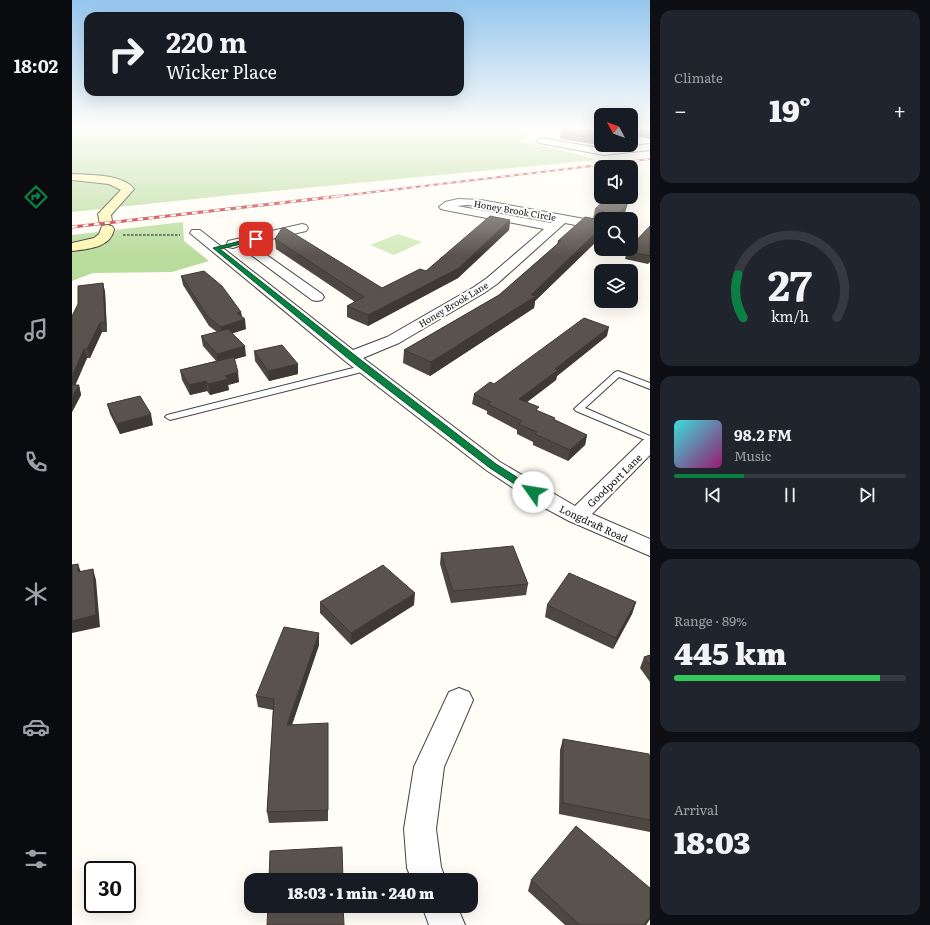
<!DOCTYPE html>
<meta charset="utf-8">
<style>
:root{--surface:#171b24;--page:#20242c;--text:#f1f3f6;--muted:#9ea1a6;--line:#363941;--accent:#0b8043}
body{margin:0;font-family:Literata,serif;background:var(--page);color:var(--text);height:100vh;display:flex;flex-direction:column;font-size:15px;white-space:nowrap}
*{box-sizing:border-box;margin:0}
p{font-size:13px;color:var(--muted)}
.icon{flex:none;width:22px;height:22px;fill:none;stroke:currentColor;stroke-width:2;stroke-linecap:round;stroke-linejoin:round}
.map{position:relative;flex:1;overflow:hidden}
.sheet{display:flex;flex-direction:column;gap:10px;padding:10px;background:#0d0f14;width:280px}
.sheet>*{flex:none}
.guide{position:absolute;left:12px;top:12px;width:380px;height:84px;border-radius:12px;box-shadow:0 4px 16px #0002;background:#171b24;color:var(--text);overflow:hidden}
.needle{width:26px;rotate:311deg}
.controls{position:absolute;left:522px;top:108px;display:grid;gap:8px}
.controls a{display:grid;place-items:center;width:44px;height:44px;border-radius:8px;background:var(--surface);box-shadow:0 4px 16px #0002;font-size:20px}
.speed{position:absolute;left:12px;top:861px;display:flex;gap:8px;font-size:20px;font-weight:700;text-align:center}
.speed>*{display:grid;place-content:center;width:52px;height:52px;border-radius:50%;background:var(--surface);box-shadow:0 4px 16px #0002;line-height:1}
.speed .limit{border:2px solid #111;border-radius:6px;background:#fff;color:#111}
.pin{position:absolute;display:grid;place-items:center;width:34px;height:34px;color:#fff;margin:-17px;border-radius:8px;box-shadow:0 2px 6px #0006}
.me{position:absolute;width:44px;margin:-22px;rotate:302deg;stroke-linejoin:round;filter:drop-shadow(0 0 3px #0008)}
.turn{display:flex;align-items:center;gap:14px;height:84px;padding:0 16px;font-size:18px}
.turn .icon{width:52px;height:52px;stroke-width:2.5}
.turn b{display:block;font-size:28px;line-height:34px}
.big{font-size:30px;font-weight:800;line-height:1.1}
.sheet .card{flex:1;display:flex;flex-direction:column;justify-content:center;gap:6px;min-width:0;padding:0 14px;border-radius:12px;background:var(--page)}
.sheet .dial{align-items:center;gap:0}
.dial svg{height:104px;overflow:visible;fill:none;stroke:var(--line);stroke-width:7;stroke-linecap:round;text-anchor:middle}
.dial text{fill:var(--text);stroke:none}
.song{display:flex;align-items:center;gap:12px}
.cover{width:48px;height:48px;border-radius:6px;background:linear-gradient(135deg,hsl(180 70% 55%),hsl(320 70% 35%))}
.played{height:4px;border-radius:2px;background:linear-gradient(90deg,var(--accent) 30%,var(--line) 30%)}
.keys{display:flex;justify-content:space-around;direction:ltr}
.heat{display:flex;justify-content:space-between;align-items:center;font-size:22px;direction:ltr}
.charge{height:6px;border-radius:3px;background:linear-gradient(90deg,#34c759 89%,var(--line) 0)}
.trip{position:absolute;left:172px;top:873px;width:234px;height:40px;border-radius:12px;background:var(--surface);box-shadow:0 4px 16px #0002;font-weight:800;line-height:40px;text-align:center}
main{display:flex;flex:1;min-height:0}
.tabs{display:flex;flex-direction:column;width:72px;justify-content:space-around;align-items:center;background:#090b0e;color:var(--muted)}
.tabs .icon{width:28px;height:28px}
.tabs .current{color:var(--accent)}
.tabs b{font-size:18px;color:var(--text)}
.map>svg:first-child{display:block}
.green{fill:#d5ebbd}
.forest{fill:#b9dc9c}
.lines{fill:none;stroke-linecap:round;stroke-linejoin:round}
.lane-casing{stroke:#444;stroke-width:2}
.street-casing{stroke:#444;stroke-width:2}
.secondary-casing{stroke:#333;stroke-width:2}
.path{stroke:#333;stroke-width:1.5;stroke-dasharray:2.5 1.5;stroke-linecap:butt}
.lane{fill:#fff;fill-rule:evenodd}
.street{fill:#fff;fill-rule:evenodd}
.secondary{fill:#fff6b0;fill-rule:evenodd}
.rail-far1-casing{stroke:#c4262e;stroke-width:2}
.rail-casing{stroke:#c4262e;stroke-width:3}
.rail-far1{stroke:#fff;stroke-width:1.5;stroke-dasharray:4.5;stroke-linecap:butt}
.rail{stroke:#fff;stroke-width:2;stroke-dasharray:5.5;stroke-linecap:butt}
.wall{fill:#4d4742}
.shaded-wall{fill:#3f3936}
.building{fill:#5a524d;stroke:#3f3936}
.route{fill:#0b8043;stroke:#07532c}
.labels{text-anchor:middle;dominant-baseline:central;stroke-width:4;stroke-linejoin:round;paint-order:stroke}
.far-street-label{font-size:9px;fill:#111;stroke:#fff}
.street-label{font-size:10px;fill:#111;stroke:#fff}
</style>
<main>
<nav class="tabs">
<b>18:02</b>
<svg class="icon current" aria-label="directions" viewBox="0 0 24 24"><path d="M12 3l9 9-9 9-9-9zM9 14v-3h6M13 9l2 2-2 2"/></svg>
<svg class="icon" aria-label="music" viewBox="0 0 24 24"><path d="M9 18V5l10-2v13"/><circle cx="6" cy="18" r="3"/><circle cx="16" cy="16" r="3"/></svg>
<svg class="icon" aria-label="phone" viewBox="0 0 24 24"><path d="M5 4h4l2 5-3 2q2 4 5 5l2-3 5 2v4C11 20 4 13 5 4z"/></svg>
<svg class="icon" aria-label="climate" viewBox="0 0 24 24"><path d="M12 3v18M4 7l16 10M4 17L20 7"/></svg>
<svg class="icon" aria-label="car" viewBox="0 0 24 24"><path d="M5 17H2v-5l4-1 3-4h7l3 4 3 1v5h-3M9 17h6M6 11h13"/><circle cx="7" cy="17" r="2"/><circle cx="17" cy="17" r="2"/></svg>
<svg class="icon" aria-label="filters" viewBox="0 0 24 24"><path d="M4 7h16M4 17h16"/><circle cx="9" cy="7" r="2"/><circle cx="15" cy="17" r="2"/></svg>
</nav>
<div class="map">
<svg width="578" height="925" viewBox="0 0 578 925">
<rect width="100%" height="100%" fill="#fffdf5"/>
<path class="green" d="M326 234 350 242 322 255 298 245Z"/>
<g class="forest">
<path d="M0 127H442L458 134 447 141 501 153 523 160 160 195 0 212Z"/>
<path d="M111 222 112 241 137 261 100 272 21 273 0 281V235Z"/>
</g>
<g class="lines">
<g class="lane-casing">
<g id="lane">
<path d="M293 365 296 366 297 368 296 370 282 374 98 420 93 417 95 415Z"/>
<path d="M546 371 578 383V389L547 377 513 408 578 436V442L504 411 502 409 543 372Z"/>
</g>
</g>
<g class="street-casing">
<g id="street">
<path d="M470 138 532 149 578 144V150L532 155 467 143 465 141 467 139Z"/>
<path d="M386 199 409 200 529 222V230L493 223 425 284 412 293 327 343 291 358 428 462 503 506 571 440 578 438V455L520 514 578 539V556L497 521 467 505 414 470 273 361 118 233 120 230H128L281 350 315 337 402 287 415 278 472 229 373 210 369 209 367 207 373 202ZM395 205 409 206 481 220 479 223 385 206Z"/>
<path d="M230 224 234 225 236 228 234 231 179 244 250 294 252 297 250 300 245 301 240 300 167 246 161 248 156 247 155 244 156 241Z"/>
<path d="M387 688 397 692 401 700 372 767 364 829 369 867 374 880H340L335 868 332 829 342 767 377 692Z"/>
<path d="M350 906H385L393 925H357Z"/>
</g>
</g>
<g class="secondary-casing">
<g id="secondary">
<path d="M0 174C17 175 51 174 62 189L39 215 40 221 38 224H28L26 214 49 190 37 184 0 180Z"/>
<path d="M35 225 40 226 42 229C39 248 15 249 0 251V243L22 238 27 234 30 226Z"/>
</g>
</g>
<path class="path" d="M51 235H108"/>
<use href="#lane" class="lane"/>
<use href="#street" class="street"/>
<use href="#secondary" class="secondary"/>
<g class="rail-far1-casing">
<path id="rail-far1" d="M259 197 578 159"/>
</g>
<g class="rail-casing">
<path id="rail" d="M0 227 268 196"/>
</g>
<use href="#rail-far1" class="rail-far1"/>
<use href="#rail" class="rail"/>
</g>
<g class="wall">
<path d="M529 127V140L521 144 489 139 488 137 489 131Z"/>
<path d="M559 127H578V139L559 135Z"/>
<path d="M523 209 553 213 547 219H529V237L463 301 462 308 358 376 331 363 332 350 427 295 485 244 486 241 521 219Z"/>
<path d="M438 220 437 230 386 278 296 326 275 317V306L283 302 204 249 203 239 310 288 354 271Z"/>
<path d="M578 226V262L576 264 553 259 555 251Z"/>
<path d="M109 276 169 312 170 317 174 329 160 333 174 356 162 359 167 382 156 385 157 390 138 395 135 391 118 395 110 380 108 370 144 361 131 346 129 336 145 332 137 326 111 285Z"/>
<path d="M31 283 33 292 35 332H30L18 358H15L3 385H7L9 395 0 412 6 304Z"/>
<path d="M535 336 485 376 484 380 455 402 466 411 483 420 515 435 513 445 496 461 461 445V442L445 434V430L415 414V411L400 404 402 394 422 384Z"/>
<path d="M182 351 226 364V374L197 381 183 361Z"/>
<path d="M35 404 81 425 48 434 38 414Z"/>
<path d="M369 553 456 584 454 595 379 603 368 564Z"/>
<path d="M248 602 342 605 279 645 248 613Z"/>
<path d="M564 602 560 614 541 649 473 617 475 605Z"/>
<path d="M247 633V645L220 725 256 735V821L197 823 195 812 201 710 186 707 184 696Z"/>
<path d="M578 655V682L568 668 572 657Z"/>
<path d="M491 739 578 762V832L487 814 488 750Z"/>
<path d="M459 880 578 888V919L574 925H493L456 891Z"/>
</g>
<g class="shaded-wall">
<path d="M484 127H490L483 130Z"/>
<path d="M529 134V140L521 144 522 137Z"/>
<path d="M556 203 553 213 547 219H539Z"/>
<path d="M438 220 437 230 386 278 296 326V315Z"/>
<path d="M529 228V237L463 301 462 308 358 376 359 362 459 295Z"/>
<path d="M31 283 33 292 35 332 33 322Z"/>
<path d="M169 312 170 320 173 319 174 329 150 337 149 327 165 313Z"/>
<path d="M28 323 30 332 18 358 15 349Z"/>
<path d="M537 327 535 336 485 376 484 380 446 409 447 399 483 369Z"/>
<path d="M173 346 174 356 146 364 145 354Z"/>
<path d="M12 349 15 358 0 393V376Z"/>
<path d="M226 364V374L197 381 196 371Z"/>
<path d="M166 372 167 382 156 385 157 390 138 395 136 384 153 376Z"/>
<path d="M134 381 135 391 118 395 117 385Z"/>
<path d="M7 385 9 395 0 412V397Z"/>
<path d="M79 414 81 425 48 434 45 424Z"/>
<path d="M515 435 513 445 496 461 498 450Z"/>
<path d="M6 564 10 575 6 572Z"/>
<path d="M21 569 24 580 28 627 0 633V621Z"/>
<path d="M343 593 342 605 279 645V633Z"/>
<path d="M564 602 560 614 541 649 544 638Z"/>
<path d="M247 633V645L216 736 215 725Z"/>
<path d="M578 917V919L574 925H572Z"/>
</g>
<g class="building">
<path d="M496 127H529V134L522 137 490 132 489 131Z"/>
<path d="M559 127H578V132L559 129Z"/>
<path d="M534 199 556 203 539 219H532V211L523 209Z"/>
<path d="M418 216 438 220 387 268 296 315 275 306 292 297 203 239 210 228H213L310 288 348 269 354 271Z"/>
<path d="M513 217 529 220V228L459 295 464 296 359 362 332 350 427 295 489 241H486Z"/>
<path d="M578 226V256L555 251 556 249H559V246Z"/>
<path d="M132 271 150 286 169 312 165 313 173 319 149 327 136 317 109 276Z"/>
<path d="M31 283 33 322 28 323 15 349H12L0 376V316L6 304V286Z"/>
<path d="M512 318 537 327 483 369 486 370 447 399 467 407 464 410 483 418 481 419 515 435 498 450 463 434 465 432 446 424 450 421 416 404 419 402 402 394 418 382 422 384Z"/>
<path d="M156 329 173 346 145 354 129 336Z"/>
<path d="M210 345 226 364 196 371 182 351Z"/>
<path d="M162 357 166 372 153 376 156 379 136 384 134 381 117 385 108 370Z"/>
<path d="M0 385H7L0 397Z"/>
<path d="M68 396 79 414 45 424 35 404Z"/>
<path d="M441 546 456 584 381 591 369 553Z"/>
<path d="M6 564V572L21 569 24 615 0 621V565Z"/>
<path d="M311 565 343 593 279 633 248 602Z"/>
<path d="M497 573 564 602 544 638 475 605Z"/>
<path d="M212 627 247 633 215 725 256 723V810L195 812 202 699 184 696Z"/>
<path d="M578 655V665L572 657Z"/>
<path d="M491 739 577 754 578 762V820L491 803Z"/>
<path d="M504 826 578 888V917L572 925H508L459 880Z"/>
<path d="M270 847 271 880H197L198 851Z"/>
<path d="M196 906H271L272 925H195Z"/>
</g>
<linearGradient id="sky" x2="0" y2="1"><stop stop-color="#95c6ee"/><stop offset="0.5" stop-color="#fffefa"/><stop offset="1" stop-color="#fffefa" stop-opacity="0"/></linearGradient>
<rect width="578" height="256" fill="url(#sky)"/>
<path class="route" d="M184 237 187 239 186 240 148 249 289 360 424 464 465 490 466 492 465 494H458L418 468 283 364 141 248Z"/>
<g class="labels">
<g class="far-street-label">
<text transform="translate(443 210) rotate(10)">Honey Brook Circle</text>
<text transform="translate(381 304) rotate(-31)">Honey Brook Lane</text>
</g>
<g class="street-label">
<text transform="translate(542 480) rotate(-44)">Goodport Lane</text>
<text transform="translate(522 523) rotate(25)">Longdraft Road</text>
</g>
</g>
</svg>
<div class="controls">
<a><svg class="needle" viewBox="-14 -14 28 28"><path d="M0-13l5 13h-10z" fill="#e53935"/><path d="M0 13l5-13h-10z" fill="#9ea1a6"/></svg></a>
<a><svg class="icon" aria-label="sound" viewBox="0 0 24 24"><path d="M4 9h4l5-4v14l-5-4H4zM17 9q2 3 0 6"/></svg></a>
<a><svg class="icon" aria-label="search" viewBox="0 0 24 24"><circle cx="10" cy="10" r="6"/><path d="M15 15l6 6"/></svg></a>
<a><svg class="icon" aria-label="layers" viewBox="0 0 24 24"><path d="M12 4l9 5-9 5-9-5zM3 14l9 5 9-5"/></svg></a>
</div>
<div class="speed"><div class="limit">30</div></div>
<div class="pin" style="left:184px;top:239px;background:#d93025"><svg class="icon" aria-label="arrive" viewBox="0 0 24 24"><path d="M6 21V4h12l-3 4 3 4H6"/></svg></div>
<svg class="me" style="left:461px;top:492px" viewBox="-20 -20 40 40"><circle r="19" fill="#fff"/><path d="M0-13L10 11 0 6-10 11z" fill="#0b8043"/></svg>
<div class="trip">18:03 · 1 min · 240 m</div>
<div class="guide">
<div class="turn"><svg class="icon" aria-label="right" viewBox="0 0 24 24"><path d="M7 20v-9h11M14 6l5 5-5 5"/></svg><div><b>220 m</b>Wicker Place</div></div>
</div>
</div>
<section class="sheet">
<div class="card"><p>Climate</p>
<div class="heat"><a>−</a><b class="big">19°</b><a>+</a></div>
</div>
<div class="card dial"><svg viewBox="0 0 100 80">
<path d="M14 69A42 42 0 1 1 86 69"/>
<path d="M14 69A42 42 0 0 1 10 36" stroke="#0b8043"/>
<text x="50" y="56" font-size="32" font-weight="700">27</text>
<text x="50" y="72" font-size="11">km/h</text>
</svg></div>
<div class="card">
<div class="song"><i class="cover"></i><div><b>98.2 FM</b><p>Music</p></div></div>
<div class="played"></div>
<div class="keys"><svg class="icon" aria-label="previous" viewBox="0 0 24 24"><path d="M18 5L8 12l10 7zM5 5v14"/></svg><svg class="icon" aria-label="pause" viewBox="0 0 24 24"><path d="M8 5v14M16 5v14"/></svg><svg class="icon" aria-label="next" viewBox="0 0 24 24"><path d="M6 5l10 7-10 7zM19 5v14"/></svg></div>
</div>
<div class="card"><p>Range · 89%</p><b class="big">445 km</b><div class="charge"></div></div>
<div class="card"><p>Arrival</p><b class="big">18:03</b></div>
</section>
</main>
